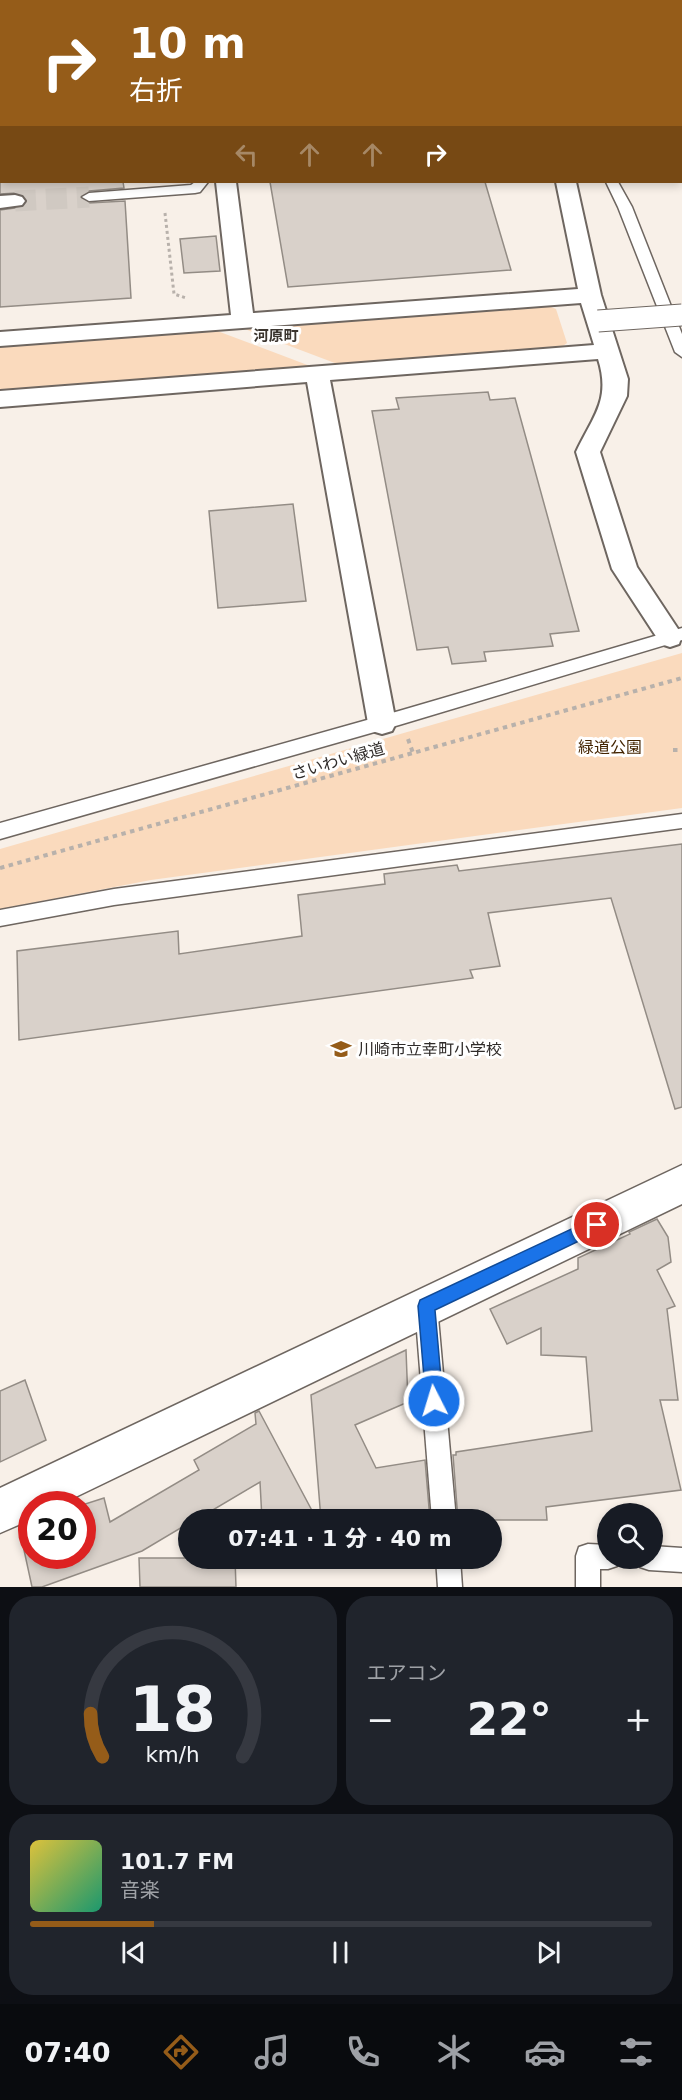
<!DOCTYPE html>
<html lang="ja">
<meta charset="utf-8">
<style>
:root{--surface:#171b24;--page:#20242c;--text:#f1f3f6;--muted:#9ea1a6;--line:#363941;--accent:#955c19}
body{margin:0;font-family:"DejaVu Sans","Noto Sans JP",sans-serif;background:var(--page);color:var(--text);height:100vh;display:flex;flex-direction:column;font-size:22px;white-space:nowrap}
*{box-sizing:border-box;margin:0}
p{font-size:20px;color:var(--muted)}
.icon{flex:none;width:33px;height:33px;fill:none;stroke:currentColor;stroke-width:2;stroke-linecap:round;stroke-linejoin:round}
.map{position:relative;height:1587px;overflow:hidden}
.details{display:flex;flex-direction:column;gap:9px;padding:9px;background:#0d0f14;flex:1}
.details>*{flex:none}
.banner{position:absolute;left:0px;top:0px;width:682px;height:183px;box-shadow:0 3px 9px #0003;background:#955c19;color:#fff;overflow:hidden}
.controls{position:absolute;left:597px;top:1503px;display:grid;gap:12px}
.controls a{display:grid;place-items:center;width:66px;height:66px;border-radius:50%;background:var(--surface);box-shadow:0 3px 9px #0003;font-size:30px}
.speed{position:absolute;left:18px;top:1491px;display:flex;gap:12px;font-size:30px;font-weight:700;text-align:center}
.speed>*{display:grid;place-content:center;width:78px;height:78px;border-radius:50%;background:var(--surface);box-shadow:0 3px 9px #0003;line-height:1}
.speed .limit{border:9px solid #d22;background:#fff;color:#111}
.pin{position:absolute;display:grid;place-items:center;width:51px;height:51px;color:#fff;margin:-26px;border:3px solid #fff;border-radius:50%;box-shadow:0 2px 6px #0007}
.me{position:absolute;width:66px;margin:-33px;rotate:355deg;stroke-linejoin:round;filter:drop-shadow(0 0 4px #0008)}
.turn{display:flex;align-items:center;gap:21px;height:126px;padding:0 30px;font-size:27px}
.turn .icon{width:78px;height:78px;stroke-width:2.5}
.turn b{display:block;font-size:42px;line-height:51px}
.lanes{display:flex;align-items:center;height:57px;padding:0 30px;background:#0003;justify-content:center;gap:30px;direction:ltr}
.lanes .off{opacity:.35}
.big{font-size:45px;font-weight:800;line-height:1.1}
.details .tile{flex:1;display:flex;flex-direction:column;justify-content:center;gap:9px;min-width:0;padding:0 21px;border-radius:24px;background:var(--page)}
.details .dial{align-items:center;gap:0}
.dial svg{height:156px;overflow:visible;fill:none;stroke:var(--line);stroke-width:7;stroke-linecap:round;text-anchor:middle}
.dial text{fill:var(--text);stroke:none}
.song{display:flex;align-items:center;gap:18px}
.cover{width:72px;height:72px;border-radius:9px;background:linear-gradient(135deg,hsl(50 70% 55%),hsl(160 70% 35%))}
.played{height:6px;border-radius:3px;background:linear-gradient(90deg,var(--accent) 20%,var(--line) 20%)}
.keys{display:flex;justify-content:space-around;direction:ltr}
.heat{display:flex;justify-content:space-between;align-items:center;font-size:33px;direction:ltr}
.details .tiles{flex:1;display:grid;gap:9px;grid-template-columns:1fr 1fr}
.tile:last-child{grid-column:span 2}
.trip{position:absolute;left:178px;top:1509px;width:324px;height:60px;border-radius:30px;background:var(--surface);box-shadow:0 3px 9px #0003;font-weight:800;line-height:60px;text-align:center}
.menu{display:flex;height:96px;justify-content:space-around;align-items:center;background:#090b0e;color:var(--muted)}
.menu .icon{width:42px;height:42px}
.menu .selected{color:var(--accent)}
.menu b{font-size:27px;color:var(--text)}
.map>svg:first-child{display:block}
.green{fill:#fadabd}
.building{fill:#d9d1ca;stroke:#938c85;stroke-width:1.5}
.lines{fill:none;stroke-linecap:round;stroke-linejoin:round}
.pedestrian-tunnel{stroke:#d0c9c2;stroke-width:21;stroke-dasharray:21 10;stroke-linecap:butt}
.service-casing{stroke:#6e6660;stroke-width:3}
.pedestrian-casing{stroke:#6e6660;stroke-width:4}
.minor-casing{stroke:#6e6660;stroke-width:3}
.path-far1{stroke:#b8b1ab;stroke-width:3;stroke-dasharray:3 3;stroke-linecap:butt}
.path{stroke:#b8b1ab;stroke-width:4;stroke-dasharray:4.5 4.5;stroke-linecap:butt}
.service{fill:#fff;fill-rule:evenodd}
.pedestrian{fill:#fff;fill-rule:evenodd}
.minor{fill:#fff;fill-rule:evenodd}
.pedestrian-bridge-casing{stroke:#6e6660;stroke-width:23;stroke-linecap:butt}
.pedestrian-bridge{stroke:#fff;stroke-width:21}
.route{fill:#1a73e8;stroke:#114b97;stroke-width:1.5}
.labels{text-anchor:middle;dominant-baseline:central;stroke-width:6;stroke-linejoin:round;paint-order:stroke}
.far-neighbourhood-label{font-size:15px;font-weight:bold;fill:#3b352f;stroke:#fff}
.park-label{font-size:16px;fill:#432400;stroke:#fff}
.street-label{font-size:16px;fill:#2f2b29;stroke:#fff}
.poi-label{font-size:16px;fill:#2f2b29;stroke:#fff;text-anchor:start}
</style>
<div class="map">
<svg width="682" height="1587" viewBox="0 0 682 1587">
<rect width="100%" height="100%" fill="#f8f0e8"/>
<g class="green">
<path d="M541 303 556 309 567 343 556 351 348 368 237 326Z"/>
<path d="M212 329 318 369 0 395V344Z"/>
<path d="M682 653V808L151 880 0 909V849Z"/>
</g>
<g class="building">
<path d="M0 182H123L124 188 89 191 80 198 89 203 125 201 131 298 0 307V210L22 207 27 201 24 196 16 193 0 194Z"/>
<path d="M270 182H485L511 270 288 287Z"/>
<path d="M216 236 220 271 184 273 180 239Z"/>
<path d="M488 392 490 400 515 398 579 631 550 634 553 646 484 652 486 661 452 664 448 647 417 650 372 411 399 409 396 398Z"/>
<path d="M293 504 306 601 218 608 209 511Z"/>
<path d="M682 844V1107L675 1109 611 898 488 913 500 966 470 970 473 978 19 1040 17 951 178 931 179 954 302 936 298 895 385 884 384 874 457 865 459 871Z"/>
<path d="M657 1219 668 1237 671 1262 657 1270 675 1306 667 1309 678 1400H660L681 1490 546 1507 547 1520H458L453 1455H456V1452L592 1431 586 1357 541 1355V1328L507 1344 490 1309 578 1269V1258L630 1234 629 1232Z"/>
<path d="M406 1350 408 1402 355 1425 376 1468 425 1460 430 1520H321L311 1395Z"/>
<path d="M25 1380 46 1440 0 1462V1391Z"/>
<path d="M259 1411 317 1520H262L260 1482 196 1520H189V1523L142 1551 42 1587H32L19 1527 32 1523V1556H82V1505L104 1498 110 1522 199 1470 194 1460 256 1424 255 1413Z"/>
<path d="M139 1558H235L236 1587H140Z"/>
</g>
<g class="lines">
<path class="pedestrian-tunnel" d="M15 201 89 197"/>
<g class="service-casing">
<g id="service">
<rect x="179" y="0" width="12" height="2"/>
<path d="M682 32V40L681 41V33Z"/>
<path d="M195 182H208L200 192 195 193 89 201 82 197 89 193 191 185Z"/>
<path d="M606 182H618L632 207 682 334V357L675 352 618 207Z"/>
<path d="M682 628V640L399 725 0 839V823L399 711Z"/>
<path d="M682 814V828L114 905 0 926V910L114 889Z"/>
<path d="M426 1295 434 1298 437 1306 456 1520H432L415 1306 418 1298Z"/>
<path d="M588 1544 608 1545V1558H620L617 1566 608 1569H600V1587H576V1556L579 1547Z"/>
<path d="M652 1546 682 1548V1572L649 1570 640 1567 637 1558H652Z"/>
<path d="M436 1558H460L462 1587H438Z"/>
</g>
</g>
<g class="pedestrian-casing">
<g id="pedestrian">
<rect x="0" y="73" width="2" height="12"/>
<path d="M216 182H236L253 313 578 289 556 182H576L601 295 628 379 627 396 600 452 637 567 682 635 679 644 670 647 661 644 612 569 576 452C593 416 611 400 598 359L330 380 396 723 392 731 382 734 372 731 368 723 307 382 0 407V391L594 345 581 303 0 346V332L231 315Z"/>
<path d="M15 195 22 197 25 201 22 205 0 208V196Z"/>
</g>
</g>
<g class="minor-casing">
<path id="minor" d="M682 1165V1204L61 1504H32V1519L0 1533V1488Z"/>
</g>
<path class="path-far1" d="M165 213 174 294 186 298"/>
<g class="path">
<path d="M408 739 413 753"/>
<path d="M673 750H682"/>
<path d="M0 868 682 678"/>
</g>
<use href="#service" class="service"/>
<use href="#pedestrian" class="pedestrian"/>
<use href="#minor" class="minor"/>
<g class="pedestrian-bridge-casing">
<path id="pedestrian-bridge" d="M598 321 682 315"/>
</g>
<use href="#pedestrian-bridge" class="pedestrian-bridge"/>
</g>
<path class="route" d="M597 1217 602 1219 605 1225 602 1230 435 1310 443 1401 440 1407 434 1409 428 1407 426 1401 418 1306 420 1300Z"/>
<defs>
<g id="school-bare" transform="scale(1.62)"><path d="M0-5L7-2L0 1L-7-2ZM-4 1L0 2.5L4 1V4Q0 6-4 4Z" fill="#955c19" stroke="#fff" stroke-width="2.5" paint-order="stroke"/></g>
</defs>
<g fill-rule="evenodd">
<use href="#school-bare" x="341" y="1049"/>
</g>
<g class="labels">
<g class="far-neighbourhood-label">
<text x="276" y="336">河原町</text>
</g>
<g class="park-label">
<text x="610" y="747">緑道公園</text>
</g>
<g class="street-label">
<text transform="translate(338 761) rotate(-16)">さいわい緑道</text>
</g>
<g class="poi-label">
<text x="358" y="1049">川崎市立幸町小学校</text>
</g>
</g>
</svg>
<div class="controls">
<a><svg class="icon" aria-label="search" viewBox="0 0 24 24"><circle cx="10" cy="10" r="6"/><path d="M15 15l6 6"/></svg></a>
</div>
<div class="speed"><div class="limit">20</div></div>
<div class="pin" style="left:597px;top:1225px;background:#d93025"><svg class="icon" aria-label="arrive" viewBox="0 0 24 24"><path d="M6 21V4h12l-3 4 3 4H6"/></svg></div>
<svg class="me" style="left:434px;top:1401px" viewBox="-20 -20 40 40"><circle r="17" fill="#1a73e8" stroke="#fff" stroke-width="3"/><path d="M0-11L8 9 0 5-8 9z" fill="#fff"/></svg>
<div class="trip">07:41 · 1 分 · 40 m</div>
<div class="banner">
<div class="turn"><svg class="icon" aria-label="right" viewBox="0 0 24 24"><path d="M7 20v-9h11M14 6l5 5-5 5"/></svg><div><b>10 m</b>右折</div></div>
<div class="lanes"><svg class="icon off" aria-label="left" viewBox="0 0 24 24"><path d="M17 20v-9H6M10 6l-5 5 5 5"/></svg><svg class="icon off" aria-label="ahead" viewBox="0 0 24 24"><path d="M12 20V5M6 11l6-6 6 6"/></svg><svg class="icon off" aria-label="ahead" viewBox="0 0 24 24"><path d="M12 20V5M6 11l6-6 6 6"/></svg><svg class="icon" aria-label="right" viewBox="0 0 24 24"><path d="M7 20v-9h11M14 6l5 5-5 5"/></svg></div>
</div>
</div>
<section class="details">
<div class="tiles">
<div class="tile dial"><svg viewBox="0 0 100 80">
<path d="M14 69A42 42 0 1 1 86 69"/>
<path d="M14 69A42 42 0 0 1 8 47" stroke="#955c19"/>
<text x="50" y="56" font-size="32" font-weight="700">18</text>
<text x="50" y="72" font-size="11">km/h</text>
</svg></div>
<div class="tile"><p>エアコン</p>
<div class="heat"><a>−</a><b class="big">22°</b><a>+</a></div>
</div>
<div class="tile">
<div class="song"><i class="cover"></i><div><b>101.7 FM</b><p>音楽</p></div></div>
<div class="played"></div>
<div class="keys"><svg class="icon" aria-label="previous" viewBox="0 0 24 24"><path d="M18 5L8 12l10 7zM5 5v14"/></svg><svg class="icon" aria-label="pause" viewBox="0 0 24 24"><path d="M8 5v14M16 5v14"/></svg><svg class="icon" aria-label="next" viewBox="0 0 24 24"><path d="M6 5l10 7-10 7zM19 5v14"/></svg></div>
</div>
</div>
</section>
<nav class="menu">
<b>07:40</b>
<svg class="icon selected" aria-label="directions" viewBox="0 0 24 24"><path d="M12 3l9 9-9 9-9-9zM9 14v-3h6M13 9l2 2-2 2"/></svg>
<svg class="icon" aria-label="music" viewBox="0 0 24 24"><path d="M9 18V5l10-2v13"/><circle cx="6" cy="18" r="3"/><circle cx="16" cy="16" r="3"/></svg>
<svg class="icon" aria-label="phone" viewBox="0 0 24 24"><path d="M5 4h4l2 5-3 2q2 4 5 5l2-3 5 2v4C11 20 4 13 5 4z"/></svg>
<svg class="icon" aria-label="climate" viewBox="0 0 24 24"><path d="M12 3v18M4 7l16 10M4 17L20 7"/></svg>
<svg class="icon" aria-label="car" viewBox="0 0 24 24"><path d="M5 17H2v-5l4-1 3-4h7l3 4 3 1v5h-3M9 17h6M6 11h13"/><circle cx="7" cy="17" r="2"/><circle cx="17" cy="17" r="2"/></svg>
<svg class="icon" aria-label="filters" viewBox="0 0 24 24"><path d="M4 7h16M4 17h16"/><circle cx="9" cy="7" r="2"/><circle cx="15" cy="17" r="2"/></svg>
</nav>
